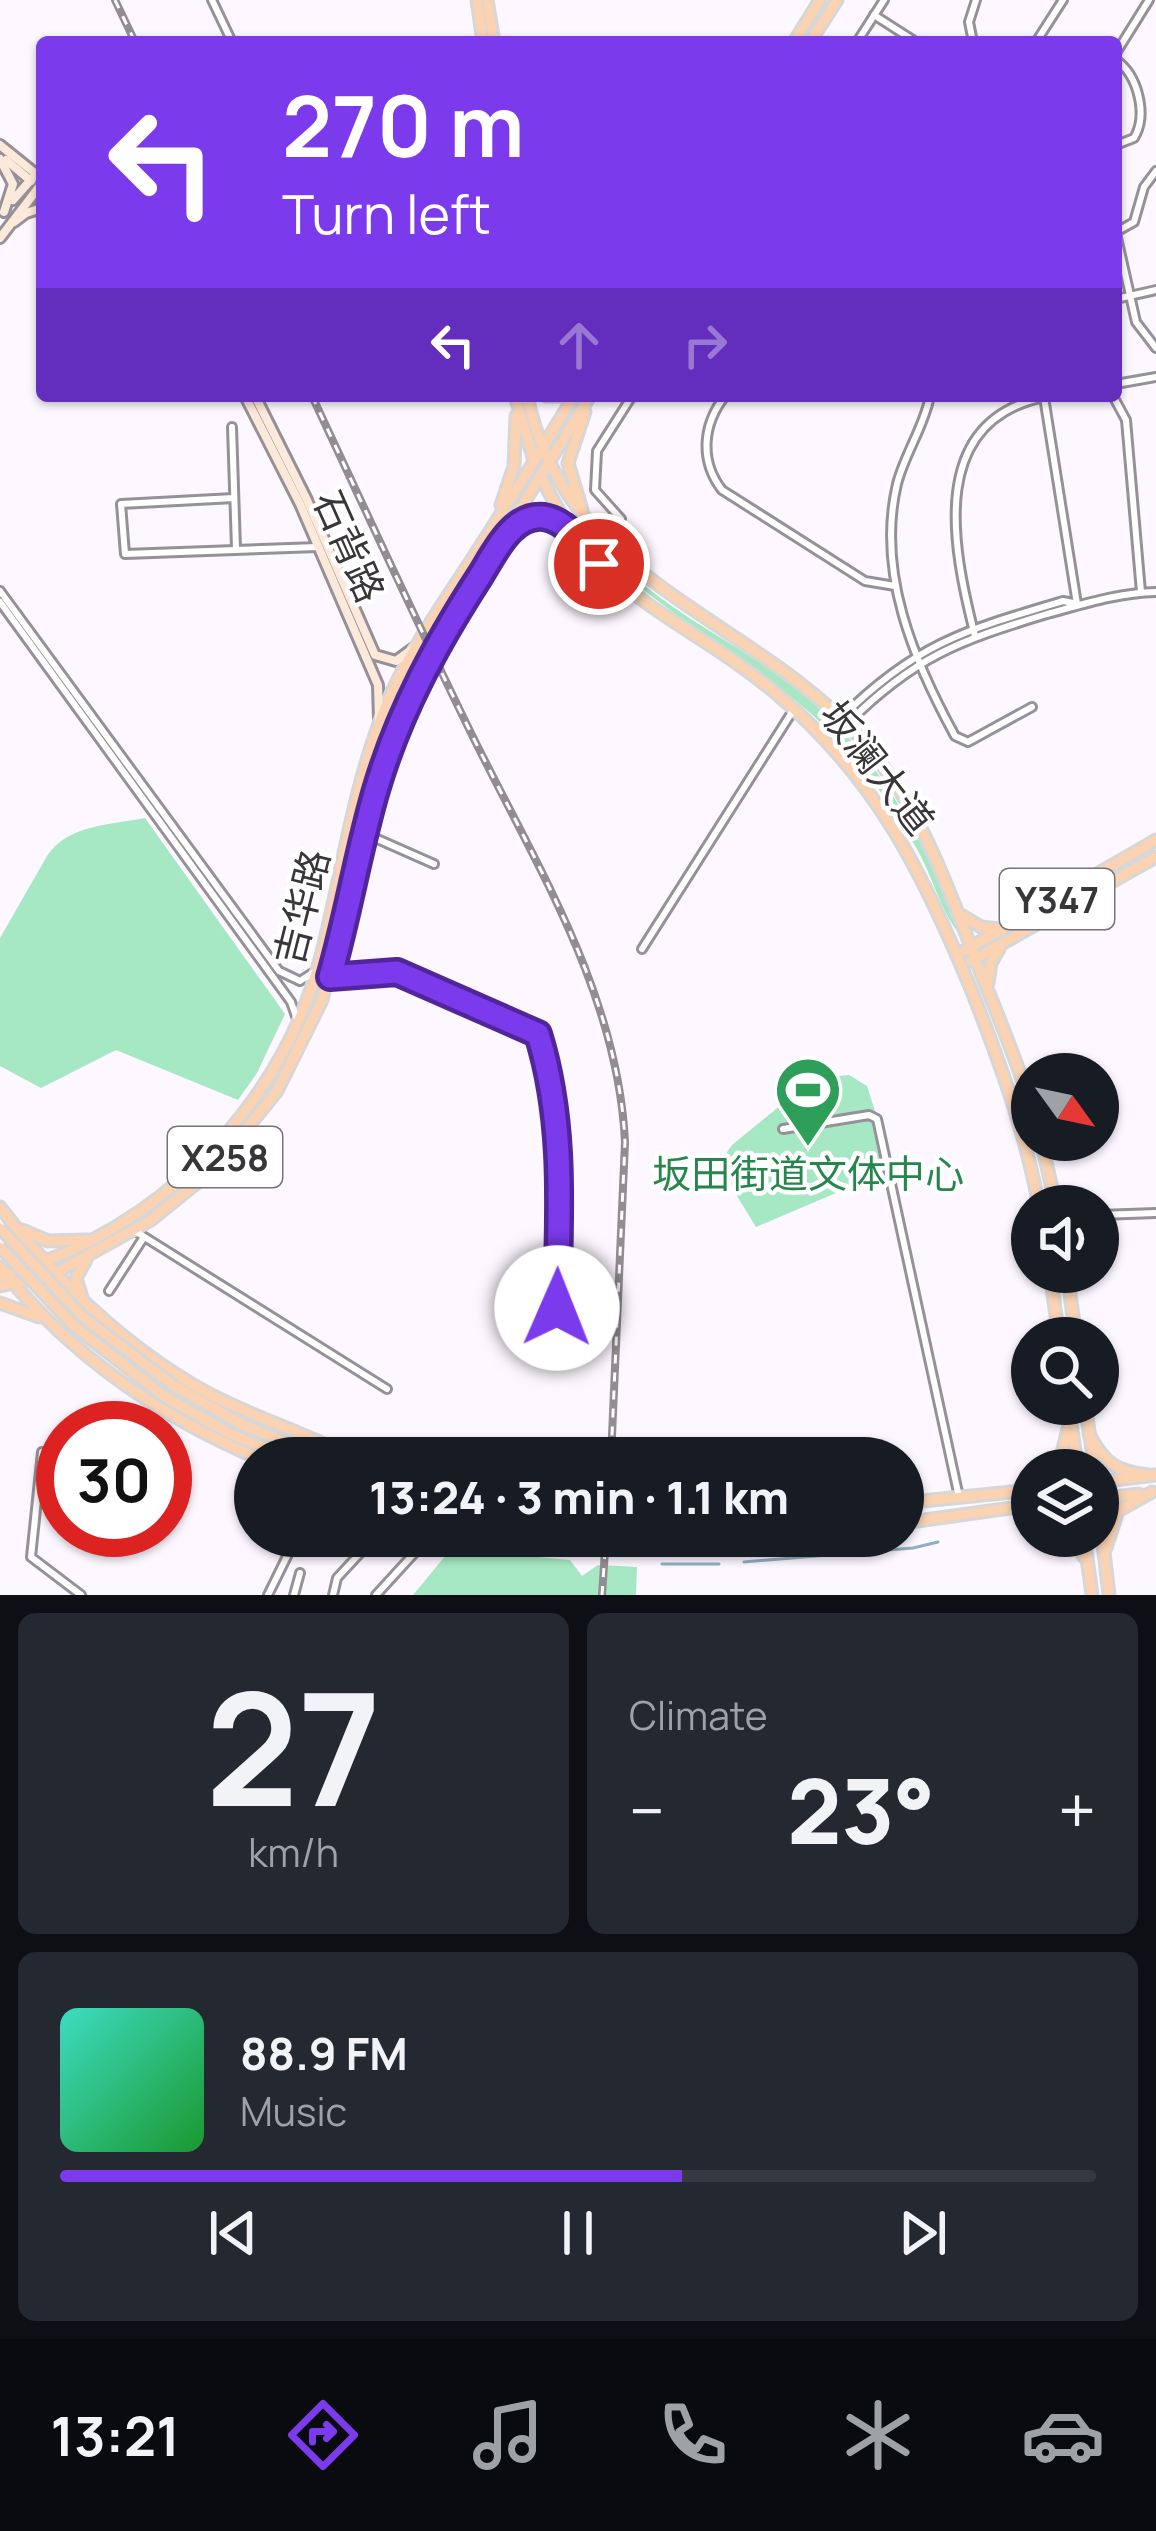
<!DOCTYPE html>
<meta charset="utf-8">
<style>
:root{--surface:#171b24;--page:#242831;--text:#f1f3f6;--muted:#9ea1a6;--line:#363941;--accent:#7c3aed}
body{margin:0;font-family:Manrope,"Noto Sans SC",sans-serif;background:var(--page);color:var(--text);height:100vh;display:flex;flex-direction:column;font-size:45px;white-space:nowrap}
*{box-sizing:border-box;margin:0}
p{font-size:39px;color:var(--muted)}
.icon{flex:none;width:66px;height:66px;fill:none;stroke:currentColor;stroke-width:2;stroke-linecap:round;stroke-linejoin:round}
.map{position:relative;height:1595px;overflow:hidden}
.details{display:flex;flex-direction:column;gap:18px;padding:18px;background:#0d0f14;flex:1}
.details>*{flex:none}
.guide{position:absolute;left:36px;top:36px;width:1086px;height:366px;border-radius:12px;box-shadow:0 3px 9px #0004;background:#7c3aed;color:#fff;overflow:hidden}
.needle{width:78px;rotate:123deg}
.controls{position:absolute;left:1011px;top:1053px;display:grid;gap:24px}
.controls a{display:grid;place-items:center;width:108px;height:108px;border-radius:50%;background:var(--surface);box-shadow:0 3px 9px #0004;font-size:60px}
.speed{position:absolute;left:36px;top:1401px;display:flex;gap:24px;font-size:60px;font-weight:700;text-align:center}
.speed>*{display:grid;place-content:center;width:156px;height:156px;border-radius:50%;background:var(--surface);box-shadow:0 3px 9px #0004;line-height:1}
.speed .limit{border:18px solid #d22;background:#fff;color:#111}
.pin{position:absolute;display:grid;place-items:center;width:102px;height:102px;color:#fff;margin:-51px;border:6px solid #fff;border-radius:50%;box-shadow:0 3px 12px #0007}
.me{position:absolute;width:132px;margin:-66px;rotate:1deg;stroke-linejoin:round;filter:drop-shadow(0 0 9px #0008)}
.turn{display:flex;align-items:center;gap:42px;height:252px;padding:0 48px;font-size:54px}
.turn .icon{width:156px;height:156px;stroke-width:2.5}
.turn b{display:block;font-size:84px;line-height:102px}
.lanes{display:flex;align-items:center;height:114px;padding:0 48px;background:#0003;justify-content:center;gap:60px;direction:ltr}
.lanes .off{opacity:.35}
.big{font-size:90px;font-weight:800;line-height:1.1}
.details .widget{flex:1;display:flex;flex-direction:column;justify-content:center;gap:18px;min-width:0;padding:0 42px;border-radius:18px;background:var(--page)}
.details .dial{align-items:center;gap:0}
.dial b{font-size:156px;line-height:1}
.song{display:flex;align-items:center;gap:36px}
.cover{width:144px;height:144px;border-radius:18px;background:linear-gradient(135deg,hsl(170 70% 55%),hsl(130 70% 35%))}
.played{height:12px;border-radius:6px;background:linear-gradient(90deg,var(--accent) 60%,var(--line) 60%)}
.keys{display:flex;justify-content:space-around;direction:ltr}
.heat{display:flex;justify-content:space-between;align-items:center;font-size:66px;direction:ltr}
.details .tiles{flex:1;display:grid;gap:18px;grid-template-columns:1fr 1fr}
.widget:last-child{grid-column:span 2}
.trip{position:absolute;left:234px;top:1437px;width:690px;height:120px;border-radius:60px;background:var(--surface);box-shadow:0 3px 9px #0004;font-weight:800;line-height:120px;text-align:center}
.tabs{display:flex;height:192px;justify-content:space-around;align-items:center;background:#090b0e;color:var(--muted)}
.tabs .icon{width:84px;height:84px}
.tabs .current{color:var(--accent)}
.tabs b{font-size:54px;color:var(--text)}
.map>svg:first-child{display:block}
.green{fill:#a6e8c3}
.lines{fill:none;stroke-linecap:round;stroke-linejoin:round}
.stream{stroke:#90b0c2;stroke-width:3}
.minor-casing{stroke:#969198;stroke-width:12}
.tertiary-casing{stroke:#969198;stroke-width:12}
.secondary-casing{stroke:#969198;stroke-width:14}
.primary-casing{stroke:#d7d7d7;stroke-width:15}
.minor{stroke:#fff;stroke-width:6}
.tertiary{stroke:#fff;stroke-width:6}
.secondary{stroke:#fde9d9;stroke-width:8}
.primary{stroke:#fbd3b3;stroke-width:9}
.rail-casing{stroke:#918d92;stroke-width:8}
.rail{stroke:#fff;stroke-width:3;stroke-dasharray:9;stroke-linecap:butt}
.primary-bridge-casing{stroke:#d7d7d7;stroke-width:15;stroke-linecap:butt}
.primary-bridge{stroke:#fbd3b3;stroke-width:9}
.route-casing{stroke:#51269a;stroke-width:30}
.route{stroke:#7c3aed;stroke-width:21}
.labels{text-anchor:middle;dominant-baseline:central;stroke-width:9;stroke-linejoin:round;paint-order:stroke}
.shield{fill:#fff;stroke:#747274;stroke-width:3}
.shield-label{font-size:36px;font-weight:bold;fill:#383639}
.street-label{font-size:39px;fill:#383639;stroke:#fff}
.leisure-label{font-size:39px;fill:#27864d;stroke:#fff}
</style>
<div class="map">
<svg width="1156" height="1595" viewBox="0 0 1156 1595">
<rect width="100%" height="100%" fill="#fdf7ff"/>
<g class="green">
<path d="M572 517C596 538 618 565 645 586 686 619 732 643 775 673 868 738 921 827 958 932 942 913 932 876 918 851 895 809 865 768 831 733 751 651 641 611 572 517Z"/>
<path d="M145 818 285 1014 257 1073 238 1100 116 1050 41 1088 0 1066V938L47 856C68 824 111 825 145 818Z"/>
<path d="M849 1075 867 1086 888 1152 876 1176 756 1227 718 1165 732 1145 814 1078Z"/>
<path d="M451 1549 570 1560 582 1576 598 1565 637 1567 636 1595H413Z"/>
</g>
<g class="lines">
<g class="stream">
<path d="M744 1562 913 1548 938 1542"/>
<path d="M662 1564H719"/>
</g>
<g class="minor-casing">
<g id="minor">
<path d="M212 0 232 42"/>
<path d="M874 15 916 42"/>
<path d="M857 42 884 0"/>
<path d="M973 42 969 22 976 0"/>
<path d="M1036 42 1063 0"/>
<path d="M1116 53 1149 0"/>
<path d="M1116 60C1138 75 1148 115 1134 138L1116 145"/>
<path d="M1116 232 1134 222 1144 187 1156 171"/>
<path d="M1116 233 1136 322 1156 348"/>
<path d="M1116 299 1156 290"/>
<path d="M1116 384 1156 377"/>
<path d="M725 396C703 424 699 460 722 490L865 581 895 586"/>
<path d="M870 396H901"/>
<path d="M930 396C924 427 905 453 897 484 876 572 914 661 955 736L968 742 1032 707"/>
<path d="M1113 396 1126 420 1141 592"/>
<path d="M1044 397 1077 604"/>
<path d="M232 427 236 548"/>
<path d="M234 498 121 504 125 554 318 547"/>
<path d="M621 519 595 490 597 451 632 396"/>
<path d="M975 636C952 546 926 418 1049 396"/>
<path d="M841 718C915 644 965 630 1063 601L1073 603"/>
<path d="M847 724C914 657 958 641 1047 614 1084 604 1117 593 1156 592"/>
<path d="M366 834 434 864"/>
<path d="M642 949 794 709"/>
<path d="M330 977 396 972 538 1034C566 1124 559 1215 557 1308"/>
<path d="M783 1129 869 1115 877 1119 959 1497"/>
<path d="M1100 1215 1156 1213"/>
<path d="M135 1231 387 1389"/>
<path d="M109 1291 144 1237"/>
<path d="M42 1452 31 1557 81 1595"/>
<path d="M268 1595 297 1536"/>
<path d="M294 1595 300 1573"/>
<path d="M333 1595 337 1578 376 1536"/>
<path d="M376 1595 430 1536"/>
</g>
</g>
<g class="tertiary-casing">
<g id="tertiary">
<path d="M0 591 279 971 300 981 314 972"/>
<path d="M0 602 291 1002 297 1019"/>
</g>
</g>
<g class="secondary-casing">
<g id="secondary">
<path d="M0 145 36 174"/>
<path d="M0 159 13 184 4 212"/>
<path d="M6 160 31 181"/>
<path d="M13 200 36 174"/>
<path d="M14 222 26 213 42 208"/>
<path d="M0 238 42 183"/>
<path d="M245 396 300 504 378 685 379 719"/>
<path d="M255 396 307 500 375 655 396 661 415 647"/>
</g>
</g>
<g class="primary-casing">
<g id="primary">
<path d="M477 0 483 42"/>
<path d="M487 0 494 42"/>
<path d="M794 42 820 0"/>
<path d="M810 42 837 0"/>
<path d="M515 396 534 461"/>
<path d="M527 396C566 583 748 614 861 739 916 801 942 871 971 947 991 1001 1015 1053 1032 1109"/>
<path d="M546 396H560"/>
<path d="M541 476C597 600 685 616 778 695 876 778 923 873 971 989 999 1060 1025 1131 1039 1206"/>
<path d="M501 505 514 466 516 416"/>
<path d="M582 510 568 463 585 412"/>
<path d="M512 530 539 517 567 530"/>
<path d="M961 915 981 927 1000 929"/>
<path d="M957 955 1156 840"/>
<path d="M971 961 1156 857"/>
<path d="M988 983 991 963 999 949"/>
<path d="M1041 1140 1056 1206"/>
<path d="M0 1207C54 1278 117 1340 195 1386 245 1415 302 1431 353 1458"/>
<path d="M22 1230 48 1241 87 1240"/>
<path d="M0 1267C67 1352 158 1416 258 1458"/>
<path d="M1050 1272 1059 1338"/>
<path d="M1067 1272 1076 1338"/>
<path d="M0 1276C14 1271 29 1268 43 1262 178 1211 285 1095 321 956 342 874 353 787 385 708 407 654 441 607 472 559 507 505 541 451 574 396"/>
<path d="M0 1286 54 1274 151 1220 214 1169 277 1091 322 1000 376 790 411 695 447 627 590 396"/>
<path d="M82 1298 76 1278 86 1260"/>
<path d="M0 1303 39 1317"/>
<path d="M173 1385 241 1424 324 1458"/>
<path d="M164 1396 226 1432 288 1458"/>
<path d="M1068 1404 1078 1470"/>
<path d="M1085 1404 1095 1470"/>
<path d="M1089 1434C1104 1463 1116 1472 1149 1475"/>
<path d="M1051 1470 1061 1457 1069 1425"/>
<path d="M1098 1482 1156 1475"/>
<path d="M1098 1499 1139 1494"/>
<path d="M1098 1501 1109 1595"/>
<path d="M903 1503 1032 1490"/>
<path d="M903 1523 1032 1505"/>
<path d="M567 1536 659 1545 786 1536"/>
<path d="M1071 1536 1084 1557"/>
<path d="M1084 1536 1092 1595"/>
<path d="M1106 1548 1118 1511 1152 1492"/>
</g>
</g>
<use href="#minor" class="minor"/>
<use href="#tertiary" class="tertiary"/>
<use href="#secondary" class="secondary"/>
<use href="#primary" class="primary"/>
<g class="rail-casing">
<g id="rail">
<path d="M115 0 135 42"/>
<path d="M312 396C365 509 417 623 472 735 536 865 618 994 625 1142L611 1458"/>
<path d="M602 1595 606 1536"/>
</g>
</g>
<use href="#rail" class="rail"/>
<g class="primary-bridge-casing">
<g id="primary-bridge">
<path d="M0 1228 83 1317 173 1385"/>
<path d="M0 1247 73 1325 164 1396"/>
</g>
</g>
<use href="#primary-bridge" class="primary-bridge"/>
</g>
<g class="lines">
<g class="route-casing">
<path id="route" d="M557 1308C559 1216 566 1124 538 1034L397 972 330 977C348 915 358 851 376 790 399 712 436 644 480 576 494 554 512 513 544 517 568 521 585 547 599 564"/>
</g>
<use href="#route" class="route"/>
</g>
<defs>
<g id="stadium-pin" transform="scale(3.45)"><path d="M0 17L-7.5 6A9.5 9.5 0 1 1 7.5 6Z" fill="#2e9e5b" stroke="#fff"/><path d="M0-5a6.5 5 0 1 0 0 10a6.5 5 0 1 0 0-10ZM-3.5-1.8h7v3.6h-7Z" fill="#fff"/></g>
</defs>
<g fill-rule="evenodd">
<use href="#stadium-pin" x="808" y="1090"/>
</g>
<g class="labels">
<g class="shield">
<rect x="1000" y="869" width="114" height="60" rx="9"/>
<rect x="168" y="1127" width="114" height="60" rx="9"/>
</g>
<g class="shield-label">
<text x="1057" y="899">Y347</text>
<text x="225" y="1157">X258</text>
</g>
<g class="street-label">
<text transform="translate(350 546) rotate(66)">石背路</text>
<text transform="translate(878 767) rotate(52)">坂澜大道</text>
<text transform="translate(301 907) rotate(-76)">吉华路</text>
</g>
<g class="leisure-label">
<text x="808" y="1173">坂田街道文体中心</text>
</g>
</g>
</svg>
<div class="controls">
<a><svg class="needle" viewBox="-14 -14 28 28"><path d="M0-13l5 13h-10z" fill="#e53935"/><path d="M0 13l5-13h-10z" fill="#9ea1a6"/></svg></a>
<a><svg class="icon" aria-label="sound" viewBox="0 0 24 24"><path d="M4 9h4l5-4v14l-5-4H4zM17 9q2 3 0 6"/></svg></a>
<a><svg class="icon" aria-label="search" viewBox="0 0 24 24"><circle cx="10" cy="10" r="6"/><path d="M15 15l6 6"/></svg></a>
<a><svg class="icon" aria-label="layers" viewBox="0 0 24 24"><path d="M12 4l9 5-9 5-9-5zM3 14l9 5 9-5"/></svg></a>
</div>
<div class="speed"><div class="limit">30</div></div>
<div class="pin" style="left:599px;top:564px;background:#d93025"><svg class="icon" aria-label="arrive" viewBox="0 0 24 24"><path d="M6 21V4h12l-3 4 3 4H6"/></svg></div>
<svg class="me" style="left:557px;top:1308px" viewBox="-20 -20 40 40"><circle r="19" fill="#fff"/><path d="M0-13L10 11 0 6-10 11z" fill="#7c3aed"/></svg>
<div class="trip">13:24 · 3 min · 1.1 km</div>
<div class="guide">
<div class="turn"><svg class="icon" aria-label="left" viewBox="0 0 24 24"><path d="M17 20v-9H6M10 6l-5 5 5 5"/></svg><div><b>270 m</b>Turn left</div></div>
<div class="lanes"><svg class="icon" aria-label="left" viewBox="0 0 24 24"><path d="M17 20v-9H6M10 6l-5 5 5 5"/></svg><svg class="icon off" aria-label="ahead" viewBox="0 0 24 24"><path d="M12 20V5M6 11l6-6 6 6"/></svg><svg class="icon off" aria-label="right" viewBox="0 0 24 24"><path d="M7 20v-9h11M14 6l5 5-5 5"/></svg></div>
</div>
</div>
<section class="details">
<div class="tiles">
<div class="widget dial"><b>27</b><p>km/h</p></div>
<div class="widget"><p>Climate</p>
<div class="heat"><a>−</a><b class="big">23°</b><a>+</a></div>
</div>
<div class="widget">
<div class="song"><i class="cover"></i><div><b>88.9 FM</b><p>Music</p></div></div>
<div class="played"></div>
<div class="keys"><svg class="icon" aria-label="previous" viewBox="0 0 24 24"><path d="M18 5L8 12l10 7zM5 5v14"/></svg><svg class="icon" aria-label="pause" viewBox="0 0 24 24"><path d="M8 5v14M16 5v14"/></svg><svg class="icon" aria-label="next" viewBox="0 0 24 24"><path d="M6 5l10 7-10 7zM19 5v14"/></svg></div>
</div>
</div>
</section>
<nav class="tabs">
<b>13:21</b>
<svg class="icon current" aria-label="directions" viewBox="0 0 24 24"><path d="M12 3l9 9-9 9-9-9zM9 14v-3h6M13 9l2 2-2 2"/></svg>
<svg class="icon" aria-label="music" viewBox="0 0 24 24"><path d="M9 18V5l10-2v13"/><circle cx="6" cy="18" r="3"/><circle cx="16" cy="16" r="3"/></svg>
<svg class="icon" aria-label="phone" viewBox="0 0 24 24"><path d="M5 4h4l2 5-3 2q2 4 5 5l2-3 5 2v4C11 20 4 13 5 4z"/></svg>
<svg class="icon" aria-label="climate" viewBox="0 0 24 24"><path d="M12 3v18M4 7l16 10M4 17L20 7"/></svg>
<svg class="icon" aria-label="car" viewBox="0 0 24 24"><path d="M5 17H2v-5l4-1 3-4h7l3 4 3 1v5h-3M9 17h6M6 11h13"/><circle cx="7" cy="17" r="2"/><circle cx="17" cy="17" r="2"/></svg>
</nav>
